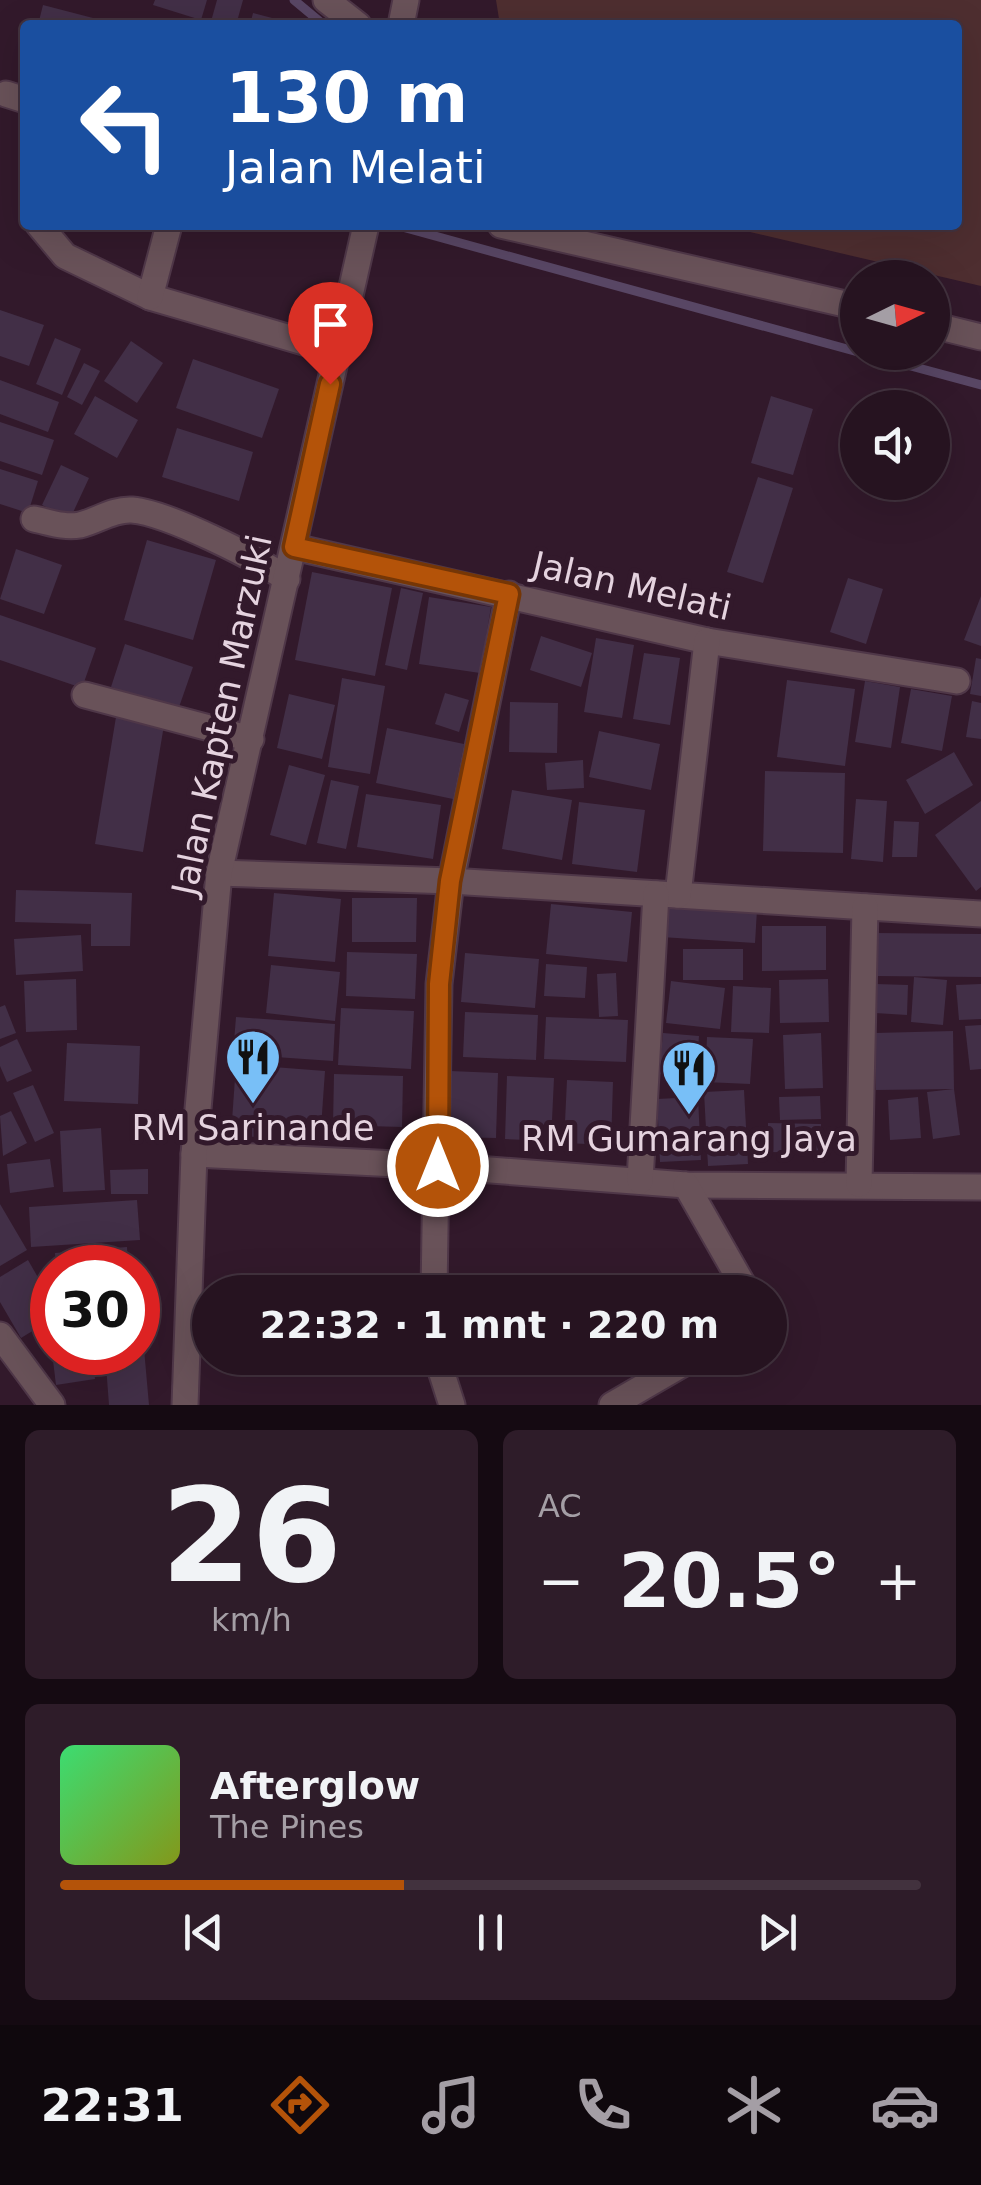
<!DOCTYPE html>
<html lang="id">
<meta charset="utf-8">
<style>
:root{--surface:#261320;--page:#2e1c29;--text:#f1f3f6;--muted:#a49ea5;--line:#42323e;--accent:#b45309}
body{margin:0;font-family:"DejaVu Sans",sans-serif;background:var(--page);color:var(--text);height:100vh;display:flex;flex-direction:column;font-size:38px;white-space:nowrap}
*{box-sizing:border-box;margin:0}
p{font-size:32px;color:var(--muted)}
.icon{flex:none;width:55px;height:55px;fill:none;stroke:currentColor;stroke-width:2;stroke-linecap:round;stroke-linejoin:round}
.map{position:relative;height:1405px;overflow:hidden}
.details{display:flex;flex-direction:column;gap:25px;padding:25px;background:#150a12;flex:1}
.details>*{flex:none}
.guide{position:absolute;left:20px;top:20px;width:942px;height:210px;border-radius:10px;box-shadow:0 10px 40px #0002,0 0 0 2px var(--line);background:#1a4fa0;color:#fff;overflow:hidden}
.needle{width:65px;rotate:85deg}
.fabs{position:absolute;left:840px;top:260px;display:grid;gap:20px}
.fabs a{display:grid;place-items:center;width:110px;height:110px;border-radius:50%;background:var(--surface);box-shadow:0 10px 40px #0002,0 0 0 2px var(--line);font-size:50px}
.speed{position:absolute;left:30px;top:1245px;display:flex;gap:20px;font-size:50px;font-weight:700;text-align:center}
.speed>*{display:grid;place-content:center;width:130px;height:130px;border-radius:50%;background:var(--surface);box-shadow:0 10px 40px #0002,0 0 0 2px var(--line);line-height:1}
.speed .limit{border:15px solid #d22;background:#fff;color:#111}
.pin{position:absolute;display:grid;place-items:center;width:85px;height:85px;color:#fff;margin:-102px -42px;border-radius:50% 50% 50% 0;rotate:-45deg;box-shadow:0 0 10px #0007}
.pin .icon{rotate:45deg}
.me{position:absolute;width:110px;margin:-55px;rotate:0deg;stroke-linejoin:round;filter:drop-shadow(0 0 8px #0008)}
.turn{display:flex;align-items:center;gap:35px;height:210px;padding:0 40px;font-size:45px}
.turn .icon{width:130px;height:130px;stroke-width:2.5}
.turn b{display:block;font-size:70px;line-height:85px}
.big{font-size:75px;font-weight:700;line-height:1.1}
.details .widget{flex:1;display:flex;flex-direction:column;justify-content:center;gap:15px;min-width:0;padding:0 35px;border-radius:15px;background:var(--page)}
.details .dial{align-items:center;gap:0}
.dial b{font-size:130px;line-height:1}
.song{display:flex;align-items:center;gap:30px}
.cover{width:120px;height:120px;border-radius:15px;background:linear-gradient(135deg,hsl(140 70% 55%),hsl(70 70% 35%))}
.played{height:10px;border-radius:5px;background:linear-gradient(90deg,var(--accent) 40%,var(--line) 40%)}
.keys{display:flex;justify-content:space-around;direction:ltr}
.heat{display:flex;justify-content:space-between;align-items:center;font-size:55px;direction:ltr}
.details .tiles{flex:1;display:grid;gap:25px;grid-template-columns:1fr 1fr}
.widget:last-child{grid-column:span 2}
.trip{position:absolute;left:192px;top:1275px;width:595px;height:100px;border-radius:50px;background:var(--surface);box-shadow:0 10px 40px #0002,0 0 0 2px var(--line);font-weight:700;line-height:100px;text-align:center}
.tabs{display:flex;height:160px;justify-content:space-around;align-items:center;background:#0f080d;color:var(--muted)}
.tabs .icon{width:70px;height:70px}
.tabs .current{color:var(--accent)}
.tabs b{font-size:45px;color:var(--text)}
.map>svg:first-child{display:block}
.green{fill:#4e2e30}
.lines{fill:none;stroke-linecap:round;stroke-linejoin:round}
.stream{stroke:#584664;stroke-width:9}
.building{fill:#422f47}
.minor-casing{stroke:#4f3748;stroke-width:29}
.minor{stroke:#695259;stroke-width:25}
.route-casing{stroke:#753606;stroke-width:25}
.route{stroke:#b45309;stroke-width:18}
.labels{text-anchor:middle;dominant-baseline:central;stroke-width:10;stroke-linejoin:round;paint-order:stroke}
.street-label{font-size:35px;fill:#e5d3df;stroke:#32192b}
.poi-label{font-size:35px;fill:#e5d3df;stroke:#32192b}
</style>
<div class="map">
<svg width="981" height="1405" viewBox="0 0 981 1405">
<rect width="100%" height="100%" fill="#32192b"/>
<path class="green" d="M496 0H981V286L720 225H958V25H500Z"/>
<g class="lines">
<g class="stream">
<path d="M294 0 324 25"/>
<path d="M395 225 858 352"/>
<path d="M859 352 981 385"/>
</g>
</g>
<g class="building">
<path d="M155 0H207L201 20 153 5Z"/>
<path d="M217 0H243L236 25H210Z"/>
<path d="M43 5 116 24V25H38Z"/>
<path d="M253 13 295 24 294 25H250Z"/>
<path d="M0 310 44 325 29 366 0 356Z"/>
<path d="M55 338 81 349 62 395 36 384Z"/>
<path d="M131 341 163 363 137 403 104 381Z"/>
<path d="M193 359 279 389 262 438 176 408Z"/>
<path d="M84 363 100 371 82 405 67 397Z"/>
<path d="M0 380 59 402 48 432 0 414Z"/>
<path d="M95 396 138 420 117 458 74 434Z"/>
<path d="M771 396 813 409 793 475 751 463Z"/>
<path d="M0 422 54 440 42 475 0 461Z"/>
<path d="M177 428 253 452 239 501 162 477Z"/>
<path d="M61 465 89 478 70 519 42 505Z"/>
<path d="M0 469 38 481 28 513 0 504Z"/>
<path d="M758 477 793 488 763 583 727 572Z"/>
<path d="M147 540 216 560 193 640 124 620Z"/>
<path d="M16 549 62 565 44 614 0 599Z"/>
<path d="M312 572 392 588 375 676 295 660Z"/>
<path d="M848 578 883 589 866 644 830 632Z"/>
<path d="M401 588 423 593 407 670 385 665Z"/>
<path d="M981 596V646L964 640Z"/>
<path d="M429 597 491 607 480 673 419 664Z"/>
<path d="M0 615 96 648 82 688 0 660Z"/>
<path d="M541 636 592 653 581 687 530 670Z"/>
<path d="M596 638 634 645 622 718 584 712Z"/>
<path d="M125 644 193 667 178 710 111 687Z"/>
<path d="M644 653 680 658 670 725 633 719Z"/>
<path d="M976 658 981 659V696L970 694Z"/>
<path d="M342 678 385 686 370 774 328 767Z"/>
<path d="M787 680 855 689 845 766 777 757Z"/>
<path d="M865 681 900 687 891 748 855 742Z"/>
<path d="M911 689 952 696 942 751 901 743Z"/>
<path d="M445 693 469 700 459 732 435 724Z"/>
<path d="M289 694 335 705 322 759 277 748Z"/>
<path d="M972 701 981 703V739L966 737Z"/>
<path d="M510 702 558 703 557 753 509 752Z"/>
<path d="M116 717 164 725 143 852 95 844Z"/>
<path d="M387 728 464 744 453 799 376 783Z"/>
<path d="M599 731 660 744 651 790 589 777Z"/>
<path d="M954 752 973 785 925 814 906 780Z"/>
<path d="M583 760 584 788 547 790 545 763Z"/>
<path d="M289 765 325 775 306 845 270 835Z"/>
<path d="M765 771 845 773 843 853 763 851Z"/>
<path d="M331 780 359 786 346 849 317 843Z"/>
<path d="M512 790 572 800 562 860 502 849Z"/>
<path d="M366 794 441 805 433 859 357 847Z"/>
<path d="M856 799 887 801 883 862 851 859Z"/>
<path d="M981 801V887L976 891 935 835Z"/>
<path d="M579 802 645 810 637 872 572 864Z"/>
<path d="M894 821 919 822 917 857H892Z"/>
<path d="M16 890 132 893 130 946H91V924L15 922Z"/>
<path d="M274 893 341 899 335 962 268 956Z"/>
<path d="M352 898H417L416 942H352Z"/>
<path d="M551 904 632 912 627 962 546 954Z"/>
<path d="M663 904 757 910 755 943 661 937Z"/>
<path d="M762 926H826V970L762 971Z"/>
<path d="M875 933 981 934V977L875 976Z"/>
<path d="M81 935 83 971 16 975 14 939Z"/>
<rect x="683" y="949" width="60" height="31"/>
<path d="M347 952 417 954 415 999 346 996Z"/>
<path d="M465 953 539 959 535 1008 461 1002Z"/>
<path d="M546 964 587 967 585 998 544 996Z"/>
<path d="M271 965 340 972 335 1021 266 1013Z"/>
<path d="M616 973 618 1016 599 1017 597 974Z"/>
<path d="M914 977 947 980 943 1025 911 1022Z"/>
<path d="M76 979 77 1030 26 1032 24 981Z"/>
<path d="M828 979 829 1022 780 1023 779 980Z"/>
<path d="M671 981 725 988 720 1029 666 1023Z"/>
<path d="M876 984 908 985 907 1015 875 1013Z"/>
<path d="M981 984V1019L959 1020 956 985Z"/>
<path d="M733 986 771 988 769 1033 731 1032Z"/>
<path d="M5 1005 16 1033 0 1039V1007Z"/>
<path d="M341 1008 414 1011 411 1069 338 1065Z"/>
<path d="M465 1012 538 1015 536 1060 463 1057Z"/>
<path d="M236 1017 335 1024 333 1061 233 1054Z"/>
<path d="M546 1017 628 1020 626 1062 544 1059Z"/>
<path d="M981 1025V1069L970 1070 965 1026Z"/>
<path d="M953 1031 954 1089 876 1090 875 1033Z"/>
<path d="M663 1033 699 1036 696 1077 659 1074Z"/>
<path d="M821 1033 823 1088 785 1089 783 1035Z"/>
<path d="M707 1037 753 1039 750 1084 705 1082Z"/>
<path d="M17 1039 32 1071 7 1082 0 1066V1047Z"/>
<path d="M67 1043 140 1046 138 1104 64 1101Z"/>
<path d="M236 1064 325 1071 320 1142 231 1135Z"/>
<path d="M450 1071 498 1073 496 1138 448 1137Z"/>
<path d="M334 1074 403 1076 402 1127 333 1125Z"/>
<path d="M507 1076 554 1078 551 1141 505 1139Z"/>
<path d="M567 1080 613 1082 611 1145 564 1143Z"/>
<path d="M33 1085 54 1133 35 1142 13 1093Z"/>
<path d="M954 1089 960 1135 933 1139 927 1092Z"/>
<path d="M744 1090 748 1164 708 1166 704 1092Z"/>
<path d="M820 1096 821 1119 780 1120 779 1097Z"/>
<path d="M698 1097 701 1160 660 1162 657 1099Z"/>
<path d="M918 1097 921 1138 890 1140 888 1100Z"/>
<path d="M11 1111 27 1143 3 1156 0 1116Z"/>
<path d="M768 1123 821 1124 820 1153 768 1152Z"/>
<path d="M101 1128 105 1190 63 1192 60 1131Z"/>
<path d="M50 1159 54 1187 10 1193 7 1164Z"/>
<path d="M148 1169V1194H111L110 1170Z"/>
<path d="M137 1200 140 1240 31 1247 29 1207Z"/>
<path d="M0 1204 27 1250 0 1266Z"/>
<path d="M127 1247 128 1268H56L55 1253Z"/>
<path d="M28 1260 52 1302V1319L21 1338 0 1302V1277Z"/>
<path d="M138 1313H146L148 1344 138 1345Z"/>
<path d="M144 1349 149 1405H109L105 1352H138Z"/>
<path d="M52 1352H92L95 1379 56 1385Z"/>
</g>
<g class="lines">
<g class="minor-casing">
<g id="minor">
<path d="M326 0 358 25"/>
<path d="M401 25 406 0"/>
<path d="M6 94 25 100"/>
<path d="M39 225 65 256 150 297 338 352"/>
<path d="M501 225 858 307"/>
<path d="M150 297 169 225"/>
<path d="M932 325 981 337"/>
<path d="M34 519C49 522 64 528 80 525 97 521 113 509 132 510 168 513 256 558 287 579"/>
<path d="M294 547 707 641 957 681"/>
<path d="M85 695 251 739"/>
<path d="M219 873 451 881 981 914"/>
<path d="M678 895 707 641"/>
<path d="M194 1154 438 1166 686 1185 981 1187"/>
<path d="M640 1181 656 894"/>
<path d="M859 1184 865 907"/>
<path d="M686 1185 747 1292"/>
<path d="M434 1292 439 984 451 881 509 594"/>
<path d="M0 1335 52 1405"/>
<path d="M437 1358 452 1405"/>
<path d="M185 1405 194 1154 219 873 366 225"/>
<path d="M612 1405 693 1358"/>
</g>
</g>
<use href="#minor" class="minor"/>
</g>
<g class="lines">
<g class="route-casing">
<path id="route" d="M330 384 294 547 509 594 450 881 439 984 438 1166"/>
</g>
<use href="#route" class="route"/>
</g>
<defs>
<g id="restaurant-pin" transform="scale(2.875)"><path d="M0 17L-7.5 6A9.5 9.5 0 1 1 7.5 6Z" fill="#78bff7" stroke="#32192b"/><path d="M-5-6h1v4h1v-4h1v4h1v-4h1v5L-1.5 .5V6h-2V.5L-5-1ZM5-6V6H3V1.5H1.5Q1.5-4 5-6Z" fill="#111"/></g>
</defs>
<g fill-rule="evenodd">
<use href="#restaurant-pin" x="253" y="1057"/>
<use href="#restaurant-pin" x="689" y="1068"/>
</g>
<g class="labels">
<g class="street-label">
<text transform="translate(632 586) rotate(13)">Jalan Melati</text>
<text transform="translate(222 715) rotate(-78)">Jalan Kapten Marzuki</text>
</g>
<g class="poi-label">
<text x="253" y="1128">RM Sarinande</text>
<text x="689" y="1139">RM Gumarang Jaya</text>
</g>
</g>
</svg>
<div class="fabs">
<a><svg class="needle" viewBox="-14 -14 28 28"><path d="M0-13l5 13h-10z" fill="#e53935"/><path d="M0 13l5-13h-10z" fill="#a49ea5"/></svg></a>
<a><svg class="icon" aria-label="sound" viewBox="0 0 24 24"><path d="M4 9h4l5-4v14l-5-4H4zM17 9q2 3 0 6"/></svg></a>
</div>
<div class="speed"><div class="limit">30</div></div>
<div class="pin" style="left:330px;top:384px;background:#d93025"><svg class="icon" aria-label="arrive" viewBox="0 0 24 24"><path d="M6 21V4h12l-3 4 3 4H6"/></svg></div>
<svg class="me" style="left:438px;top:1166px" viewBox="-20 -20 40 40"><circle r="17" fill="#b45309" stroke="#fff" stroke-width="3"/><path d="M0-11L8 9 0 5-8 9z" fill="#fff"/></svg>
<div class="trip">22:32 · 1 mnt · 220 m</div>
<div class="guide">
<div class="turn"><svg class="icon" aria-label="left" viewBox="0 0 24 24"><path d="M17 20v-9H6M10 6l-5 5 5 5"/></svg><div><b>130 m</b>Jalan Melati</div></div>
</div>
</div>
<section class="details">
<div class="tiles">
<div class="widget dial"><b>26</b><p>km/h</p></div>
<div class="widget"><p>AC</p>
<div class="heat"><a>−</a><b class="big">20.5°</b><a>+</a></div>
</div>
<div class="widget">
<div class="song"><i class="cover"></i><div><b>Afterglow</b><p>The Pines</p></div></div>
<div class="played"></div>
<div class="keys"><svg class="icon" aria-label="previous" viewBox="0 0 24 24"><path d="M18 5L8 12l10 7zM5 5v14"/></svg><svg class="icon" aria-label="pause" viewBox="0 0 24 24"><path d="M8 5v14M16 5v14"/></svg><svg class="icon" aria-label="next" viewBox="0 0 24 24"><path d="M6 5l10 7-10 7zM19 5v14"/></svg></div>
</div>
</div>
</section>
<nav class="tabs">
<b>22:31</b>
<svg class="icon current" aria-label="directions" viewBox="0 0 24 24"><path d="M12 3l9 9-9 9-9-9zM9 14v-3h6M13 9l2 2-2 2"/></svg>
<svg class="icon" aria-label="music" viewBox="0 0 24 24"><path d="M9 18V5l10-2v13"/><circle cx="6" cy="18" r="3"/><circle cx="16" cy="16" r="3"/></svg>
<svg class="icon" aria-label="phone" viewBox="0 0 24 24"><path d="M5 4h4l2 5-3 2q2 4 5 5l2-3 5 2v4C11 20 4 13 5 4z"/></svg>
<svg class="icon" aria-label="climate" viewBox="0 0 24 24"><path d="M12 3v18M4 7l16 10M4 17L20 7"/></svg>
<svg class="icon" aria-label="car" viewBox="0 0 24 24"><path d="M5 17H2v-5l4-1 3-4h7l3 4 3 1v5h-3M9 17h6M6 11h13"/><circle cx="7" cy="17" r="2"/><circle cx="17" cy="17" r="2"/></svg>
</nav>
